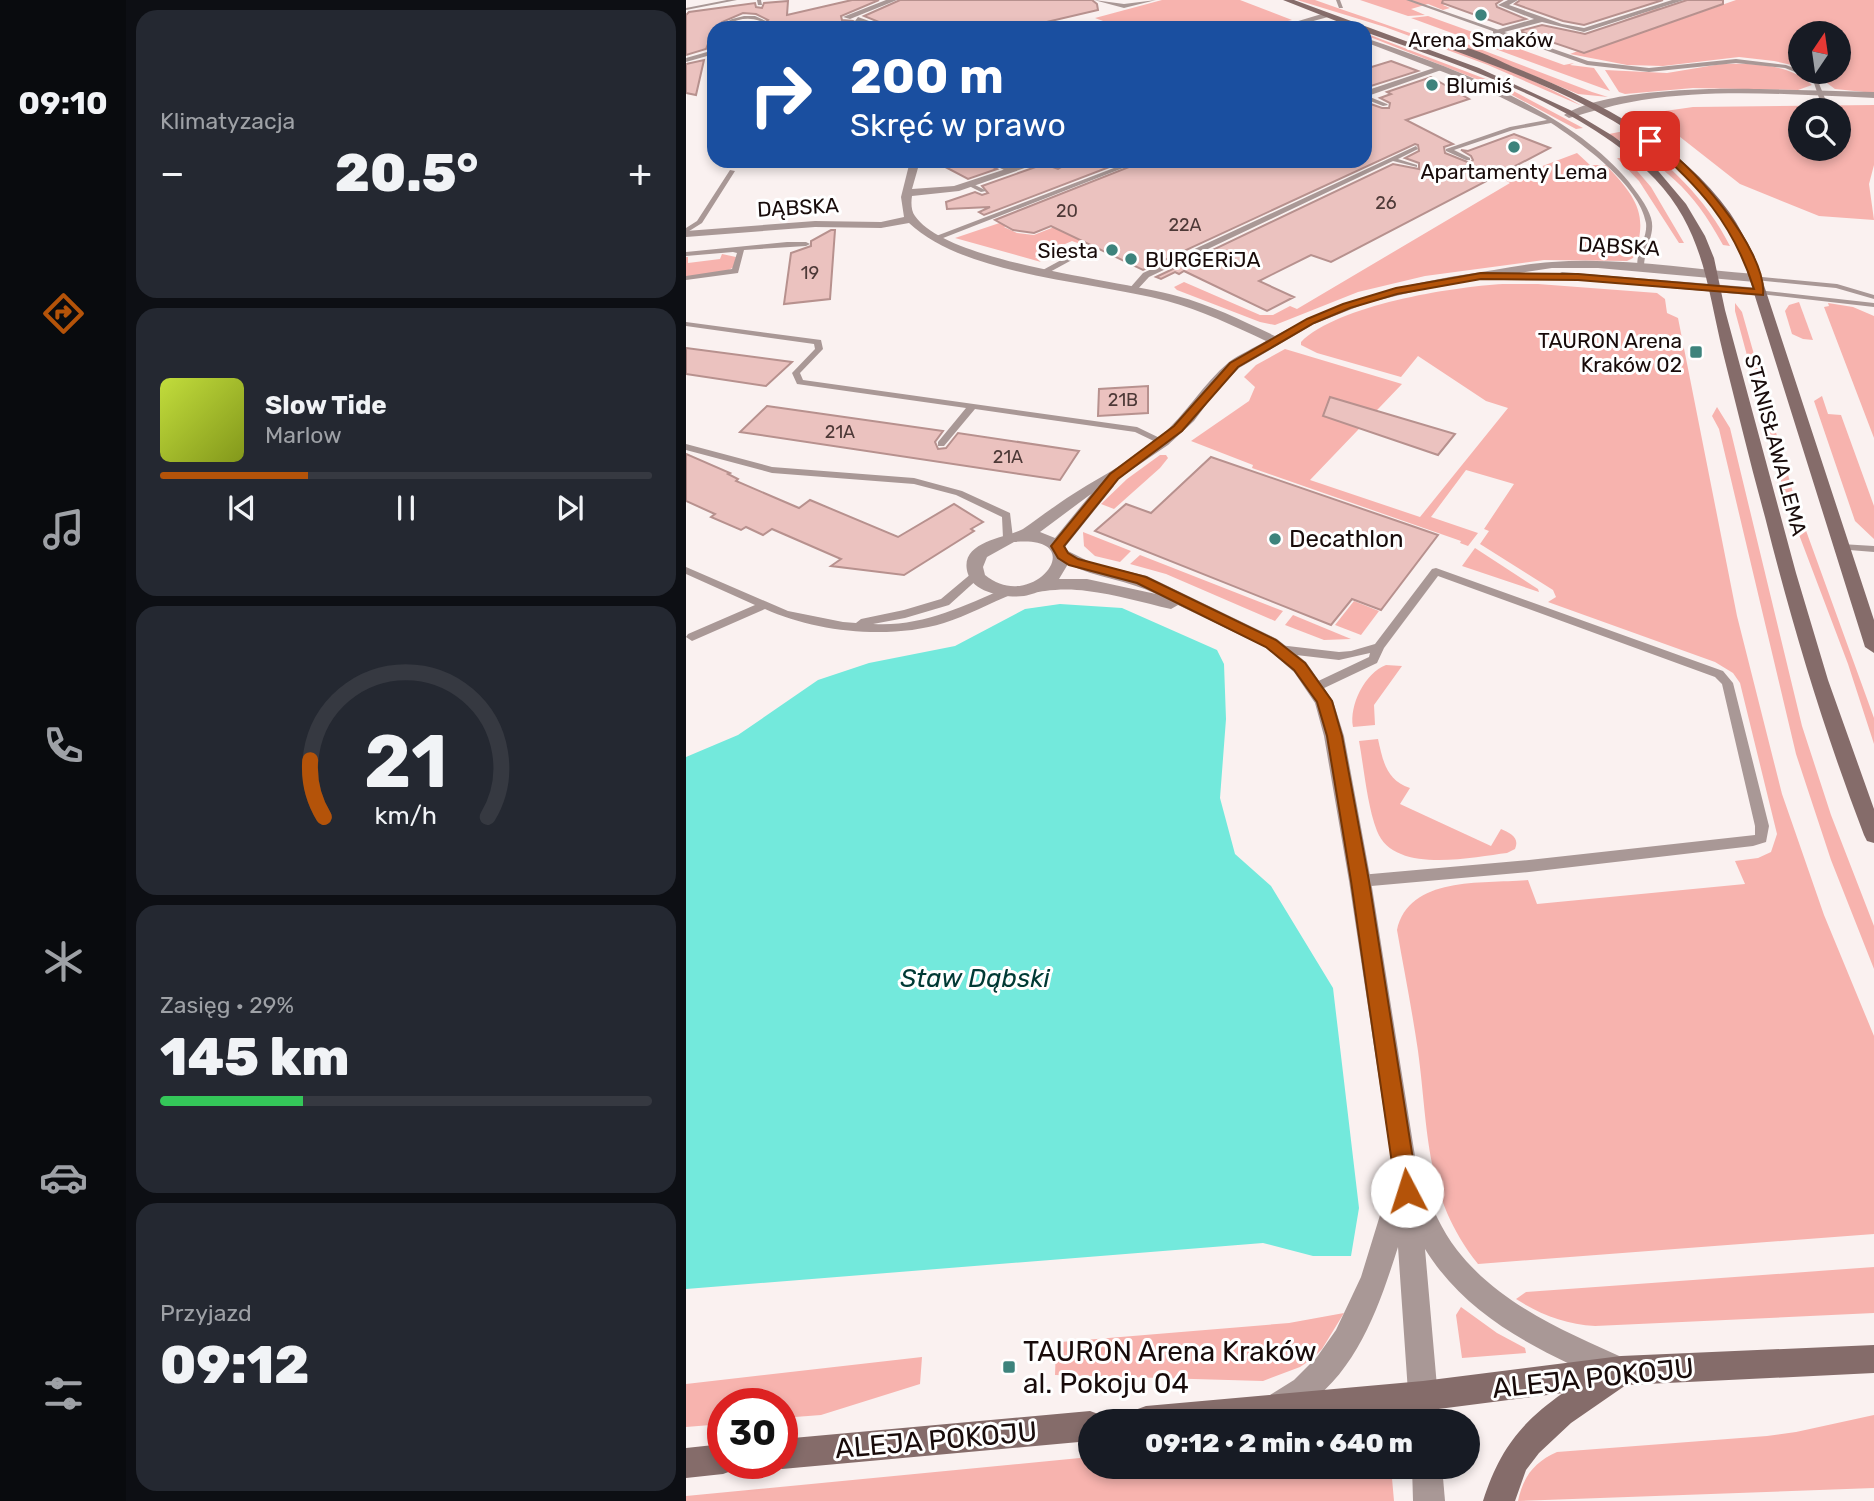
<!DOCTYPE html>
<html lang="pl">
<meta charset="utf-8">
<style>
:root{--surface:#171b24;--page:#242831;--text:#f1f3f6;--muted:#9ea1a6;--line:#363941;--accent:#b45309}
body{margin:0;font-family:Rubik,sans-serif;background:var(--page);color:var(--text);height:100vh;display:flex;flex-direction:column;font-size:26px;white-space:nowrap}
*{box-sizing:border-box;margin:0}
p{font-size:23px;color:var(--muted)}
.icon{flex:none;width:38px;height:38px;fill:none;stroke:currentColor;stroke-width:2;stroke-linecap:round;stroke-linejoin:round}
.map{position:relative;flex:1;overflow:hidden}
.drawer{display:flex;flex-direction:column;gap:10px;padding:10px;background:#0d0f14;width:560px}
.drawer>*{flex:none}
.banner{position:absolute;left:21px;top:21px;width:665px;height:147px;border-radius:21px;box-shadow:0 4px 10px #0003;background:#1a4fa0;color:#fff;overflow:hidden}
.needle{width:46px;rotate:13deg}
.controls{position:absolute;left:1102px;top:21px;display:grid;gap:14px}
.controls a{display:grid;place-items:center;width:63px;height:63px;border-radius:50%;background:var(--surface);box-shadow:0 4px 10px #0003;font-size:35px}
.speed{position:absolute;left:21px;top:1388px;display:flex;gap:14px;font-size:35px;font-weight:700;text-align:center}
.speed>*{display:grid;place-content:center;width:91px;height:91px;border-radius:50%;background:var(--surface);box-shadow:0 4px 10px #0003;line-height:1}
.speed .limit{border:10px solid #d22;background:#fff;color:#111}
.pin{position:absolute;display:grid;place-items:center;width:60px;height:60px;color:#fff;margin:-30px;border-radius:14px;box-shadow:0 4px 10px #0006}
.me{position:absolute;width:77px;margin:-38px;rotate:355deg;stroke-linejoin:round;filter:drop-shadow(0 0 5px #0008)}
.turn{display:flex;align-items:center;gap:24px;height:147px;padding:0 28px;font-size:32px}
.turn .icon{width:91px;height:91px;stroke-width:2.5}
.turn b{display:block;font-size:49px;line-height:60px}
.big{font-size:52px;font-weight:800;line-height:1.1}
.drawer .tile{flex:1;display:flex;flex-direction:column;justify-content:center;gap:10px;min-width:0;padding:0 24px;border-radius:21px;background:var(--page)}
.drawer .dial{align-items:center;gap:0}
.dial svg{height:182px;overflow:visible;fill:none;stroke:var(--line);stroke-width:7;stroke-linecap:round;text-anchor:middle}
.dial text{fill:var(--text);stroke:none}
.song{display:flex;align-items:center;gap:21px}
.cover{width:84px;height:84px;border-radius:10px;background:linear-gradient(135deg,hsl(70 70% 55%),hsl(70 70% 35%))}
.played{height:7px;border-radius:4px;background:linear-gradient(90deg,var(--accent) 30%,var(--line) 30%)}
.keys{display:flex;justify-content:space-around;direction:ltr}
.heat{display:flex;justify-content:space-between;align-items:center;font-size:38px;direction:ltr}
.charge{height:10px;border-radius:5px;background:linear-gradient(90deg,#34c759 29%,var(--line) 0)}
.trip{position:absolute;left:392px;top:1409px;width:402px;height:70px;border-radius:35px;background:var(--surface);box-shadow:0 4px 10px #0003;font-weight:800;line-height:70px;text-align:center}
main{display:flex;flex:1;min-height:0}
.tab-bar{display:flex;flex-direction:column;width:126px;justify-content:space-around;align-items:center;background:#090b0e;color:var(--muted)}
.tab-bar .icon{width:49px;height:49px}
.tab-bar .current{color:var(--accent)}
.tab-bar b{font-size:32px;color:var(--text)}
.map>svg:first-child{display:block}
.green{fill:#f7b3ae;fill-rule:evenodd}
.water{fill:#73e9dc}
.building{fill:#ebc2bf;stroke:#b7918e;stroke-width:2}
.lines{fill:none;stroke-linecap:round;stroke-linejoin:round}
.service{fill:#a99896;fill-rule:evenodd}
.minor{fill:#a99896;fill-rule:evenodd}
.secondary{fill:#856c6a;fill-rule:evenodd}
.route{fill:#b45309;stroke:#753606;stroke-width:2}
.poi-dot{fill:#3d837c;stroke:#fff;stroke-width:2.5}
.labels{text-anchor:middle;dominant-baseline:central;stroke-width:6;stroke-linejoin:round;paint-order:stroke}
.far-number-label{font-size:18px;fill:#4d3937}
.far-poi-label{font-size:21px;fill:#180b0a;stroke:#fff}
.far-street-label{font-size:21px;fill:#180b0a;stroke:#fff}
.poi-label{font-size:24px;fill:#180b0a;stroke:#fff;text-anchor:start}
.water-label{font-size:26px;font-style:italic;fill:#003934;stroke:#fff}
.near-poi-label{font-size:28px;fill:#180b0a;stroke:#fff;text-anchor:start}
.near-street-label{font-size:28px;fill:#180b0a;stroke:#fff}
</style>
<main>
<nav class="tab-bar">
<b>09:10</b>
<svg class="icon current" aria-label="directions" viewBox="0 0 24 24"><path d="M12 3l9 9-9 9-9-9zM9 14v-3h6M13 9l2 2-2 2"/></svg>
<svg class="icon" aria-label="music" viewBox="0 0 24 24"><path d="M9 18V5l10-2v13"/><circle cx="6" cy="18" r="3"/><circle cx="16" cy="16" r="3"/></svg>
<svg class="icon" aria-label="phone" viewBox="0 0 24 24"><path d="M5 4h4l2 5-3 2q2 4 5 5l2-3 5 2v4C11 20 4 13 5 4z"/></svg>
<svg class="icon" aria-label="climate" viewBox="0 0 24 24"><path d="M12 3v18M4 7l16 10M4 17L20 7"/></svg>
<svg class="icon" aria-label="car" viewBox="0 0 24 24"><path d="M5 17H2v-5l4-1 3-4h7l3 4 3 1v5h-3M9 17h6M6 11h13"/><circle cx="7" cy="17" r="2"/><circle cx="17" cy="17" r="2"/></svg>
<svg class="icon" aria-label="filters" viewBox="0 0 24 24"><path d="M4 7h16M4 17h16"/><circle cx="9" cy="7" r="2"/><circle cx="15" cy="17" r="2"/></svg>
</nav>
<section class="drawer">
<div class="tile"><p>Klimatyzacja</p>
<div class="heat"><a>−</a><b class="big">20.5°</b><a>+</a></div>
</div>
<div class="tile">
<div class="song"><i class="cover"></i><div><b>Slow Tide</b><p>Marlow</p></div></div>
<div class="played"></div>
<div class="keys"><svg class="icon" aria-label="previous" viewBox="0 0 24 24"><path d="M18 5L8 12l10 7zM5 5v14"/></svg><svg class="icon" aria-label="pause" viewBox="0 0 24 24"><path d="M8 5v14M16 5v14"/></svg><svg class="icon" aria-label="next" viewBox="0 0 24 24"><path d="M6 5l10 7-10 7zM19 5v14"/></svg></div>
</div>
<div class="tile dial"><svg viewBox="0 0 100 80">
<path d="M14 69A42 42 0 1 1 86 69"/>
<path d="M14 69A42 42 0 0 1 8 44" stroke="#b45309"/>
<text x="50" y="56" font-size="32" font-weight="700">21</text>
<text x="50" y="72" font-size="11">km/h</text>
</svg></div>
<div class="tile"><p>Zasięg · 29%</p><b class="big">145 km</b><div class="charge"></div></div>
<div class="tile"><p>Przyjazd</p><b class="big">09:12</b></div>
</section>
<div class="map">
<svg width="1188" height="1501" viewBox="0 0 1188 1501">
<rect width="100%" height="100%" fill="#faf1f0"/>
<g class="green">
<path d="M476 0H554L606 20 574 28H436L409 18Z"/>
<path d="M611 0H629C718 32 813 59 896 106L802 65 699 27Z"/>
<path d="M674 0H772L757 5 764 8 757 10 742 4 725 9 739 15 722 16Z"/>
<path d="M1050 0H1188V93L1149 89 1126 72H1153V33H1115V67L1088 61 1053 57 977 66 941 65 884 54 892 51 898 53 975 26 938 20 972 8 981 10 966 16 987 22Z"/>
<path d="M742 16 878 65 888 63 884 65 908 68 924 91 725 18Z"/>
<path d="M679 33 818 86 897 128 890 129 813 88 679 35Z"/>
<path d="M752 33 906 92 922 97 892 94 752 36Z"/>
<path d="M1035 64C1064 63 1103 63 1126 85L1112 90 1007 88 939 94 933 92 919 70 981 73Z"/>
<path d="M1188 105V165L1183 184 1188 220 1133 216 1054 184 975 122 972 112 1007 107ZM1115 110H1153V149H1115Z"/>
<path d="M938 131C981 162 1020 198 1044 246L1037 245C1005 186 979 168 923 134Z"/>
<path d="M891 153 904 165H920C950 197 964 215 947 258L941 261 858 260 739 276 672 292 589 325 574 322 491 290 488 287 498 282 574 315H587L604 306 611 309 824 183 819 180Z"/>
<path d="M931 158H940L965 187 998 243H993L953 181Z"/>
<path d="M534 161 430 230 397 245 386 241 349 257 355 262 269 238 340 214 345 216 318 227 331 233 348 235Z"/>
<path d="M36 254 50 257 48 267 41 271 0 277V257H2V263L34 259Z"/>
<path d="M817 284H852L971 293 979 299 981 313 992 318 1051 616 1096 794 1138 915 1188 1036V1234L792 1264C738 1195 743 1133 732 1051 726 1010 718 970 711 930 723 875 798 884 842 880L851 904 1059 884 1049 861 1072 858 1085 852 1091 834 1054 683 1047 673 1029 662 862 602 870 597 867 590 794 544 803 531 798 529 828 484 780 470 745 517 792 533 782 546 774 543 775 541 566 468 567 465 505 441 563 401 569 387 558 377 570 365 599 349 716 384 624 480 734 517 822 408 800 401 732 356 715 377 631 353 615 345V342C652 305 765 287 817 284Z"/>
<path d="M1113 302 1127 340 1117 339 1106 334 1099 311 1103 305Z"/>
<path d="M1049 303 1056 312 1110 503 1188 718V744L1162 664 1101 503 1049 311Z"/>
<path d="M1142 303 1167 307 1188 316V438L1138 307 1143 306Z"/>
<path d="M1136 396 1142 414 1155 415 1188 506V539L1169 521 1128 401Z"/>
<path d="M1031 407 1044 428 1116 726 1145 815 1188 926V969L1145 860 1110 754 1033 429 1026 416Z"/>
<path d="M474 455H480L482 458 474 468 428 509 415 504 441 479Z"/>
<path d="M397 532 445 551 434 562 409 556 398 546Z"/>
<path d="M789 548 852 589 853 592 776 566Z"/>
<path d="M454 555 597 611 589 621 480 574 444 564Z"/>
<path d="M668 601 693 611 675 635 649 625Z"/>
<path d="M607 615 665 639 638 640 599 625Z"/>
<path d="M700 665 716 666 688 705 689 725 667 727C663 705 679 673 700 665Z"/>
<path d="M692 739C697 761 700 780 724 788L714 804 805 846 815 829C824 833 834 837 829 849L821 853C787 857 708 875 691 831 681 805 678 768 673 741Z"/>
<path d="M1188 1267V1313L909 1326C880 1324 855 1315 830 1299L840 1292Z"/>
<path d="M775 1307 811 1333 839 1348 840 1353 776 1358 770 1315Z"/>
<path d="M658 1313 636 1349 626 1359 614 1367 577 1381 369 1375 370 1347 374 1342 603 1323Z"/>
<path d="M236 1357 234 1384 135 1415 96 1418V1404H37V1424L0 1427V1384Z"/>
<path d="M1188 1415V1488L832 1501C837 1477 848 1462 871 1452L1081 1436 1110 1432Z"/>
<path d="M404 1457V1466L705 1467 708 1501H0V1496Z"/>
</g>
<path class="water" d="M374 604 436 608 531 650 538 664 540 719 534 798 549 854 585 886 647 988 673 1208 665 1256H627L577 1243 0 1289V757L52 735 132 680 183 663 269 646 339 609Z"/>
<g class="building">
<path d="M166 0H193L155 16 156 20 167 21 180 28H73L82 20 70 14 57 13 36 22 37 28H28V44H22L20 49 0 55V15L3 12 69 3 70 7 76 8 78 3 102 1 101 15Z"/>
<path d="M214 0H406L411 4 412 10 335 28H200L198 24 178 16Z"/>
<path d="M757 0H816L810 4 811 7 840 19 817 25 756 3Z"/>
<path d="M834 0H977L898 25 877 21 829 4Z"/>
<path d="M1001 0H1037V4L898 53 833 31 856 25 899 34Z"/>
<path d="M18 60 10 95 0 93V64Z"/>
<path d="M705 61 732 71 685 86 679 84V69Z"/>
<path d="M745 77 783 99 720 120 767 144 758 147 759 153 784 163 787 160 785 156 775 150 782 151 828 134 864 148 645 262 625 255 573 281 608 297 581 311 498 271 493 274 489 272 475 279 470 277 707 164 733 169V163L719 158 733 151 732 145 729 144 457 270 365 226 348 233 327 230 309 220 458 161H679V102L696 108H703L704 103 694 98 705 94 701 92Z"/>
<path d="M248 161H311L307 167 311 169 282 179Z"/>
<path d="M372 161H439L298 215 293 212 304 207 261 209 260 202 289 192 296 195 302 193 296 186 358 164 372 169 377 166Z"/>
<path d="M145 230H149L144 299 98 304 105 253 125 246V241Z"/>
<path d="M0 348 106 362 80 386 0 374Z"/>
<path d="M462 386V413L412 416 413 389Z"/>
<path d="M644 397 769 434 752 455 637 416Z"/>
<path d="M81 406 257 431 249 442 252 449 260 448 272 433 393 451 374 480 54 432Z"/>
<path d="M0 454 44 473 42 474 52 479 50 481 113 508 124 500 212 537 268 504 297 522 285 529 288 531 218 575 145 566 155 559 86 529 77 535 60 527 55 530 25 517 29 514 0 501Z"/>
<path d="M525 457 726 526 752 535 695 610 666 599 645 625 409 531 440 504 465 513Z"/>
</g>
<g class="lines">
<g class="service">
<path d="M41 0H51L0 10V8Z"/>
<path d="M71 0H75L76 5H72Z"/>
<path d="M650 0H654L657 8H653Z"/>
<path d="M720 0H726L902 61 963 68 1050 59 1100 65 1121 73 1132 81 1140 101 1137 103 1134 101 1128 83 1117 75 1099 68 1050 63 963 72 901 65Z"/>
<path d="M58 16H69L80 21 67 28H61L74 21C63 17 52 19 42 24L45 28H40L37 24 46 19Z"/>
<path d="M679 38C766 67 884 110 943 182 951 193 961 205 965 218 969 231 962 242 960 254 958 259 958 265 958 270H952C948 253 962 239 960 223 954 185 894 142 865 123L827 130 768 150 784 158V160H780L760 151V149L824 127 861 120 786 83 679 42Z"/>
<path d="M28 50V54L0 62V58Z"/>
<path d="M679 95 701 104 702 105 697 106 679 99Z"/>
<path d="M730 146 732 149 712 159 731 165V167L707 161 463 277 450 291 443 289 457 273Z"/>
<path d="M358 161H367L374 165 371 167Z"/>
<path d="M446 161H455L252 240 245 238Z"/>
<path d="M312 163 326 170 327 171 322 172 310 166Z"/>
<path d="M44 170 49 171 16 223 0 233V228L11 221Z"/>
<path d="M285 183 299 190 300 191 295 192 283 186 282 185Z"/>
<path d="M101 242H120L124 244 120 246 58 250 52 273 0 280V276L46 269 51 253 47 252 0 256V252Z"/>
<path d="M399 247 406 249 362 273 355 271Z"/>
<path d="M1066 276 1151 284 1188 295V299L1150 288 1069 280H1066Z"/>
<path d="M1071 290 1188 303V307L1074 294H1071Z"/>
<path d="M0 322 135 340 137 349 114 373 117 380 451 427 482 442 480 444H474L449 432 289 409 258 446H252V442L280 408 111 384 106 373 129 349 128 344 0 326Z"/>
<path d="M0 444 86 467 228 478 276 491 324 513 327 538 322 541 317 538 316 517 270 495 228 484 86 473 0 450Z"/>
<path d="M1155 544 1188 546V552L1151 549 1150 547Z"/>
<path d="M0 567 102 611 157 622 170 623 175 619 218 610 255 599 286 573H294L295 575 294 577 263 605 219 618 187 624C235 627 276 607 319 588L323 587 328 591 327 594C304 603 281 616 258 623 203 640 130 632 79 609L6 641 0 637 2 634 69 605 0 574Z"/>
<path d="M750 568 1037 671 1047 683 1083 826 1080 842 1067 846 843 872 674 887 669 885 667 881 669 877 674 875 843 860 1069 835V826L1036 684 1029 677 752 576 698 648 691 663 634 690H626L624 687 626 684 683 657 684 653 653 660 593 653 587 649 593 645 653 652 665 651 689 644 746 569Z"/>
</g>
<g class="minor">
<path d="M200 0H211L164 19 157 17Z"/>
<path d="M408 0 438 4 470 0 438 8Z"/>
<path d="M822 0H832L823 5 876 24 898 28 986 0H998L898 32 856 22 807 35V31L848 19 812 5Z"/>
<path d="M639 13 642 17 602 28H589Z"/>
<path d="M172 17 197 26 198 28H187L169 21Z"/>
<path d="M751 67 758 69 679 97V91Z"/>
<path d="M1073 89 1188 92V98C1111 95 1033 88 956 100 931 104 907 111 883 118L878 115C918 89 1025 88 1073 89Z"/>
<path d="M224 161H234L226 189 268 186 344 161H359L273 191 226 196C225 202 225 211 229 216 261 263 433 280 491 296 525 305 557 321 589 336 657 297 731 281 808 270 827 267 847 263 866 262 933 257 1003 269 1069 274L1075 278 1069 282 912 268H866L755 285 681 303 628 324 553 368 528 394 508 421 482 445 429 481 428 486 379 547 382 551 406 563 461 576 591 639 620 662 647 701 658 736 685 881 733 1181 736 1183C746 1206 755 1230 771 1250 814 1305 880 1332 942 1360L947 1370 942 1380 932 1385C858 1354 782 1319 739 1249L754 1421H724L712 1247C693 1307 670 1375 614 1409 602 1417 595 1423 581 1417L576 1407 581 1397 608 1380 631 1357 650 1330 675 1277 707 1173 706 1165 663 881 638 736 629 703 608 672 579 647 492 605 485 609C458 603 429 594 401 591 388 589 372 589 359 591 352 591 345 595 338 596 322 598 288 594 282 574 271 541 322 538 337 529 348 522 357 514 368 507 402 482 442 465 474 437 500 414 517 384 543 362 554 354 568 348 580 341 548 326 515 310 481 301 406 281 279 276 223 223L195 228 129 227 0 237V231L129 221 195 222 218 217 215 197ZM405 494 369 538 354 532ZM328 542C408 534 347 615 299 575L297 567 301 557ZM382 564C410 578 442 580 470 594L401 579H373Z"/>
<path d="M876 272 1074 288 1080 292 1074 296 872 278V274Z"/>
<path d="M726 1466H756L759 1501H727Z"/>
</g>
<g class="secondary">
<path d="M597 0H608L793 68 884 110 927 136 968 166 1000 204 1019 236 1028 258 1039 310 1110 573 1142 680 1188 809V843L1181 841 1178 835C1138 731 1106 625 1079 517 1064 463 1051 408 1037 353 1021 287 1018 231 969 179 900 105 772 65 679 32V28H668Z"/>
<path d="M764 45C784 45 811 60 830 68 909 100 993 141 1044 213 1053 226 1060 241 1068 255L1188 620V653L1179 647 1056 255C1041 229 1027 202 1005 181 940 114 850 81 764 49Z"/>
<path d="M1188 1345V1373L940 1385 885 1423 853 1453 840 1470 829 1501H797C813 1451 834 1423 877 1393L737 1411 624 1421H445L449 1410 460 1406 737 1381 935 1356Z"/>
<path d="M404 1411 415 1415 417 1421H404V1441L96 1469 85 1463H96V1439Z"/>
<path d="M37 1444V1463H51L48 1470 37 1474 0 1478V1448Z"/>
</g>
</g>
<path class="route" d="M964 138C1002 157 1082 251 1077 295L892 280 795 279 711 294 664 308 628 323 552 367 496 431 432 479 378 546 382 553 392 559 460 577 590 640 619 663 646 701 656 736 683 881 732 1191 728 1199 721 1202 713 1199 710 1191 665 881 641 736 631 702 608 670 580 647 451 583 383 565 372 558 365 546 424 474 488 426 544 363 621 319 657 304 710 288 795 273 892 274 1068 289C1047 223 1013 186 962 142Z"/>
<g class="poi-dot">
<circle cx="795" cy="15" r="7"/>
<circle cx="746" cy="85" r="7"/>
<circle cx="828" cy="147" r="7"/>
<circle cx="426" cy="250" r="7"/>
<circle cx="445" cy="259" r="7"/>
<rect x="1003" y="345" width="14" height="14" rx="3.5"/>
<circle cx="589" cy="539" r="7"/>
<rect x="316" y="1360" width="14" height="14" rx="3.5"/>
</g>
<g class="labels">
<g class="far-number-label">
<text x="700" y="203">26</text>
<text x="381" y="211">20</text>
<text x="499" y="225">22A</text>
<text x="124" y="273">19</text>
<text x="437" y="400">21B</text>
<text x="154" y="432">21A</text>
<text x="322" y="457">21A</text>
</g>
<g class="far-poi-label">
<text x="795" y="39">Arena Smaków</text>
<text x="760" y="85" text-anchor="start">Blumiś</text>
<text x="828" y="171">Apartamenty Lema</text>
<text x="412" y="250" text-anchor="end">Siesta</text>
<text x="459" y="259" text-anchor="start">BURGERiJA</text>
<text x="996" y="340" text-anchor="end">TAURON Arena<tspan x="996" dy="24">Kraków 02</tspan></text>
</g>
<g class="far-street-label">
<text transform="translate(112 207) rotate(-3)">DĄBSKA</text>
<text transform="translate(933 246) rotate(3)">DĄBSKA</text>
<text transform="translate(1090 445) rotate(75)">STANISŁAWA LEMA</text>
</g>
<g class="poi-label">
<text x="603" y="539">Decathlon</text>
</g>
<g class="water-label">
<text x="289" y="978">Staw Dąbski</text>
</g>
<g class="near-poi-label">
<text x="337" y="1351">TAURON Arena Kraków<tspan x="337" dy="32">al. Pokoju 04</tspan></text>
</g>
<g class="near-street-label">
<text transform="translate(907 1378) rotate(-6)">ALEJA POKOJU</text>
<text transform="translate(250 1440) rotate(-5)">ALEJA POKOJU</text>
</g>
</g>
</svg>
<div class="controls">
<a><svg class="needle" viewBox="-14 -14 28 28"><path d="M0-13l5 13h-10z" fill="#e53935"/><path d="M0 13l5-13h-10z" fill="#9ea1a6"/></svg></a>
<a><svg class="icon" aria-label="search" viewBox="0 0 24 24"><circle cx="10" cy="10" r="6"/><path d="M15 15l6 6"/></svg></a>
</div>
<div class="speed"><div class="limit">30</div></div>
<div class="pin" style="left:964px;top:141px;background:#d93025"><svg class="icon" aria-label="arrive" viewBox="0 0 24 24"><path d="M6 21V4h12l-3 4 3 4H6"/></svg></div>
<svg class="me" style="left:721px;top:1191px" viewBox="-20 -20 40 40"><circle r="19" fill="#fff"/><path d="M0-13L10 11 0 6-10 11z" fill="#b45309"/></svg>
<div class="trip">09:12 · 2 min · 640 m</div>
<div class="banner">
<div class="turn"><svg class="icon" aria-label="right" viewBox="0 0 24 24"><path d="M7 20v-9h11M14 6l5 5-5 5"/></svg><div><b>200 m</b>Skręć w prawo</div></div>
</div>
</div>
</main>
